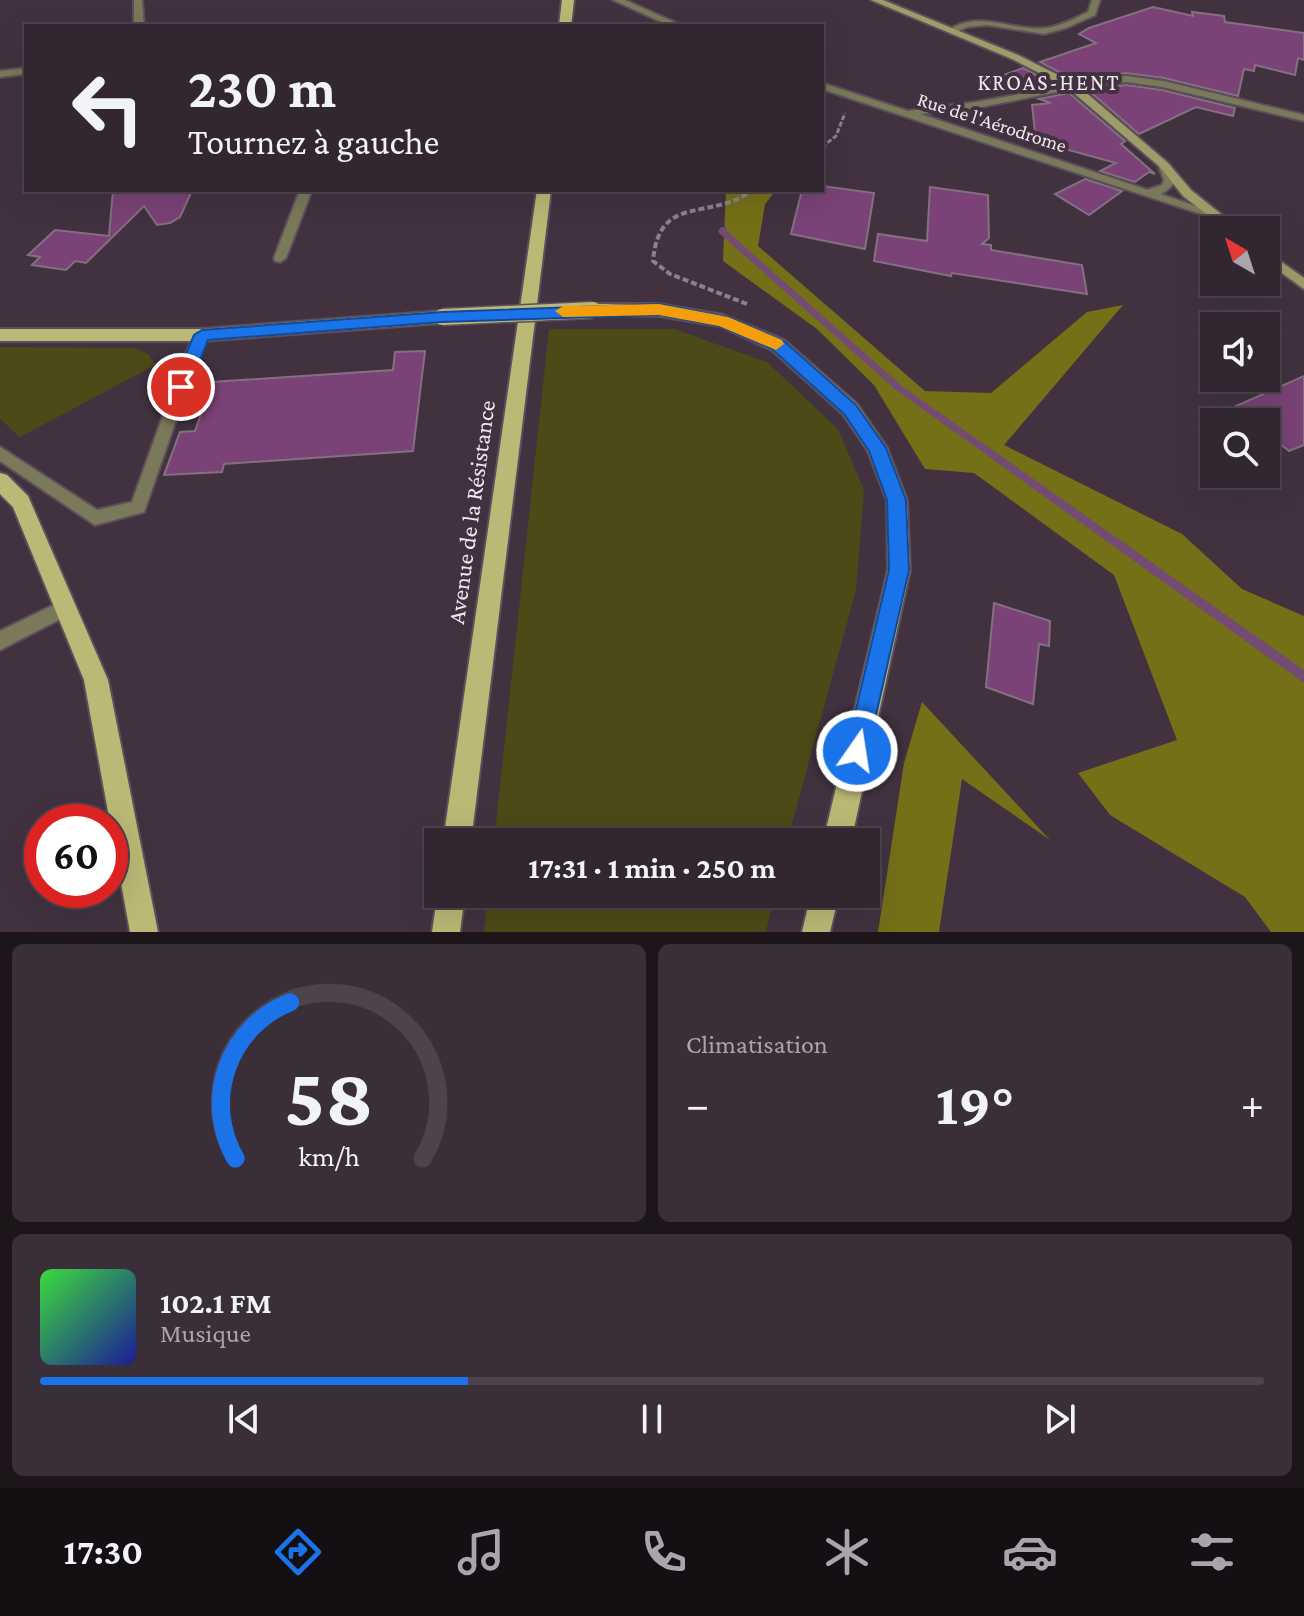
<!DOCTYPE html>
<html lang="fr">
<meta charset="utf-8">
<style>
:root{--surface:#322630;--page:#3a2e38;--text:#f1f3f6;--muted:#a8a5ab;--line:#4d434c;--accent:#1a73e8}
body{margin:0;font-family:"Crimson Pro",serif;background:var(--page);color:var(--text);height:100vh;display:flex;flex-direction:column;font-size:30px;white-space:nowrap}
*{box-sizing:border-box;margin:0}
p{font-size:26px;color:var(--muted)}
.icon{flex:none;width:44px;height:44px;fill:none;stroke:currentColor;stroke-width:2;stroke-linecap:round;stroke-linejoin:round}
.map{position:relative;height:932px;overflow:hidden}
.sheet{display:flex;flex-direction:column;gap:12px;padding:12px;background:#1c151a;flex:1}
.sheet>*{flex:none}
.hud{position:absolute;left:24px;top:24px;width:800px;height:168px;border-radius:0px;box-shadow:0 8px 32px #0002,0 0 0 2px var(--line);background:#322630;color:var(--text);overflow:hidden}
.needle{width:52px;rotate:321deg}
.fabs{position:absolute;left:1200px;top:216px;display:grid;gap:16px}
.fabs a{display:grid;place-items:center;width:80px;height:80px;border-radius:0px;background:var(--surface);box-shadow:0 8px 32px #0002,0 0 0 2px var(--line);font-size:40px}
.speed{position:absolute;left:24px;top:804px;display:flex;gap:16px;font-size:40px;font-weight:700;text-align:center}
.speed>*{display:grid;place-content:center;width:104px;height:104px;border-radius:50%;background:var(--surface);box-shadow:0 8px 32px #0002,0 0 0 2px var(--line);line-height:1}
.speed .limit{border:12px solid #d22;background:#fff;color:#111}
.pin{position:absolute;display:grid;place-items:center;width:68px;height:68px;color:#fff;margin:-34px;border:4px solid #fff;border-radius:50%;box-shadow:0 2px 8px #0007}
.me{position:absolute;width:88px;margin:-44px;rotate:13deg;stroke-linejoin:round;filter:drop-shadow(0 0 6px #0008)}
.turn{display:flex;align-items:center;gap:28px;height:168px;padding:0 32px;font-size:36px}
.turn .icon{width:104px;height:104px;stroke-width:2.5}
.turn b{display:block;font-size:56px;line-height:68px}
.big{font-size:60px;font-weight:700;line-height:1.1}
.sheet .tile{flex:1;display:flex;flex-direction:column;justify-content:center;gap:12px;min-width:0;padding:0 28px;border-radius:12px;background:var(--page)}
.sheet .dial{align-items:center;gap:0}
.dial svg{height:208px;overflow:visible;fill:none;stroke:var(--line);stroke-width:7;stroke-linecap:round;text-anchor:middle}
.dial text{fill:var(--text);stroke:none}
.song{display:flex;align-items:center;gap:24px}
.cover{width:96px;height:96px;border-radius:12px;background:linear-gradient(135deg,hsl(120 70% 55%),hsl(240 70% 35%))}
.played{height:8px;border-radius:4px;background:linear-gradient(90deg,var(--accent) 35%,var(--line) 35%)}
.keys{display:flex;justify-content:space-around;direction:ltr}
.heat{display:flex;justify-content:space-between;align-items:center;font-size:44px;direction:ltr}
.sheet .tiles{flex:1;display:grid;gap:12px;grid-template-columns:1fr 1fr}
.tile:last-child{grid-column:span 2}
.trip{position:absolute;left:424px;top:828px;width:456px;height:80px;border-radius:0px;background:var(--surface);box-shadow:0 8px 32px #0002,0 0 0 2px var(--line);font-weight:700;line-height:80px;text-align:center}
.tab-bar{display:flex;height:128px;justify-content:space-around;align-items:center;background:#140f13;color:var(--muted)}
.tab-bar .icon{width:56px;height:56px}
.tab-bar .active{color:var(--accent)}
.tab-bar b{font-size:36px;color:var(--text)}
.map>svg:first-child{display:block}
.green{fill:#4c4a16}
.forest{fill:#747018}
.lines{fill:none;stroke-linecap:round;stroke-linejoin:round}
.stream{fill:#744b72;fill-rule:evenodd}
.building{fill:#7a4276;stroke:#837081;stroke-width:2}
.service-casing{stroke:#5e4f5c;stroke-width:4}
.minor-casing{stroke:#5e4f5c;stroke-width:4}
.tertiary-casing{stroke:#5e4f5c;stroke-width:4}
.secondary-casing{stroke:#5e4f5c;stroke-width:4}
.primary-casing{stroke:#5e4f5c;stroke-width:4}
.path-far1{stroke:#8e808d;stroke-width:3;stroke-dasharray:5 2;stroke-linecap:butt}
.path{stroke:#8e808d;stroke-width:4;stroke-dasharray:6 3;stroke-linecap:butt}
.service{fill:#7a7959;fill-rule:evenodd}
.minor{fill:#7a7959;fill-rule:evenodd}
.tertiary{fill:#7a7959;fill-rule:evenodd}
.secondary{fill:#9e9d69;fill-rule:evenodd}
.primary{fill:#bbb975;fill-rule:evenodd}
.primary-bridge-casing{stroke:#5e4f5c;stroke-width:19;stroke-linecap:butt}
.primary-bridge{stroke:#bbb975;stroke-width:16}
.route{fill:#1a73e8;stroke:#114b97;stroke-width:2}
.slow{fill:#f59e0b}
.labels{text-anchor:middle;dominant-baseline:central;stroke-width:8;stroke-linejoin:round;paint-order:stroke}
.far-street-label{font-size:20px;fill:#f1e6f0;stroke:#423240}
.far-neighbourhood-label{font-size:22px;letter-spacing:2px;fill:#f1e6f0;stroke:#423240}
.street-label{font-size:24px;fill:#f1e6f0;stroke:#423240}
</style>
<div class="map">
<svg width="1304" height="932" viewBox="0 0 1304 932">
<rect width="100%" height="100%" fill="#423240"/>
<g class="green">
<path d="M549 329H674L767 362 838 429 864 490 856 590 787 842H494Z"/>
<path d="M0 347 136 348 149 355 155 365 20 437 0 419Z"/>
<path d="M488 894H775L766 932H484Z"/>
</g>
<g class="forest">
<path d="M726 190H776L765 204 758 246 925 391 991 393 1087 312 1123 305 1004 445 1182 534 1242 589 1304 616V932H1271L1245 897 1110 815 1078 773 1177 740 1114 575 974 473 925 469 874 385 817 329 723 261Z"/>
<path d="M922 702 1050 840 962 779 939 932H878L904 763Z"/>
</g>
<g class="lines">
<path class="stream" d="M721 227H727V231L902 386 1304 670V683L896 390 719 233 718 231Z"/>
</g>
<g class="building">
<path d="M1153 7 1193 16 1192 12 1224 16 1225 22 1304 33V60L1298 58 1295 75 1255 65 1254 71 1244 69 1238 96 1164 78 1126 73 1074 80 1040 62 1096 43 1079 34 1089 28Z"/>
<path d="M1023 68 1055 85 1018 91 987 81Z"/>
<path d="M1126 85 1162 90 1235 108 1233 116 1196 107 1139 134 1088 90Z"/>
<path d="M1069 93 1125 141 1121 144 1155 174 1149 172 1135 182 1100 171 1116 163 1036 141 1032 105 1051 103 1039 99Z"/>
<path d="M1085 179 1122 191 1089 215 1055 194Z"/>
<path d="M822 186 874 193 865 249 791 234 802 190H822Z"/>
<path d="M930 187 988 195 989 238 982 244 991 245V250L1082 265 1087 294 952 273 951 276 874 261 878 234 927 241Z"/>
<path d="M113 190H189L188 193H191L180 217 170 223 157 225 144 206 86 263 75 261 66 270 32 265 40 257 28 255 55 230 109 236Z"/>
<path d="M425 351 413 451 224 464 222 472 164 475 180 432 195 431 212 382 393 370 395 352Z"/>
<path d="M1304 376V445L1289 451 1266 432V422H1255L1236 406Z"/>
<path d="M994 603 1050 621 1049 646 1039 644 1033 704 986 687Z"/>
</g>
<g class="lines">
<g class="service-casing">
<path id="service" d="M202 330 209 335 198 357 144 512 95 525 0 461V447L97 510 132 502 184 357 197 331Z"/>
</g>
<g class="minor-casing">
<g id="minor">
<path d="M134 0H142L144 26H134Z"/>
<path d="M1092 0H1100L1095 15 1066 28 1044 34 987 25 967 27 952 34 947 31C979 8 1012 32 1046 28 1061 26 1075 18 1088 12Z"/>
<path d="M26 68V74L0 77V71Z"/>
<path d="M1126 76 1163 81 1304 115V121L1163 87 1126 82 1072 89 1067 86 1072 83Z"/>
<path d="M1164 162 1170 165 1176 180C1170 190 1159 198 1147 196V190L1162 185 1164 180 1158 165Z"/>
<path d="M300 190H312L286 258 280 262 275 261 274 258Z"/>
<path d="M66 599 72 601 75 607 72 613 0 650V631Z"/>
</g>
</g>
<g class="tertiary-casing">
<g id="tertiary">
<path d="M613 0H625L683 26H670Z"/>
<path d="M822 83 908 111 976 102 1076 84 1077 86 1072 89 976 108 920 114 1220 214 1214 218 1210 217 822 89Z"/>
</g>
</g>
<g class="secondary-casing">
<g id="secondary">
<path d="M871 0H883L1018 55 1076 84 1168 163 1191 190 1241 230H1227L1183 196 1160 167 1068 88 1012 59Z"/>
<path d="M1266 251 1304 278V289L1266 262Z"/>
</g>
</g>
<g class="primary-casing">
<g id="primary">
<path d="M562 0H574L571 26H559Z"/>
<path d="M537 190H551L471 842H443Z"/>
<path d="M593 304H659L723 315 784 340 857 404 887 448 907 500 910 570 851 842H823L888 570 887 500 868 451 843 414 772 350 720 326 659 316 587 314 585 310 587 306Z"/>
<path d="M442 311 451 317 442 323 202 341H0V329H202Z"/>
<path d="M0 473 7 475 28 496 108 680 158 932H130L84 680 13 507 0 494Z"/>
<path d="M438 891V894H465L460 932H432Z"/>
<path d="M811 894H839L830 932H802Z"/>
</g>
</g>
<path class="path-far1" d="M822 147 836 136 845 113"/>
<path class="path" d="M747 304 670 274 653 261C659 192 710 222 753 190"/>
<use href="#service" class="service"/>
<use href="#minor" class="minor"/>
<use href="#tertiary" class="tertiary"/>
<use href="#secondary" class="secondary"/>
<use href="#primary" class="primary"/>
<g class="primary-bridge-casing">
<path id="primary-bridge" d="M442 317 593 310"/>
</g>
<use href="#primary-bridge" class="primary-bridge"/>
</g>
<path class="route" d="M659 304 728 317 784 341 856 405 886 448 906 500 909 570 866 759 857 763 849 759 846 751 889 570 887 500 869 451 844 414 772 349 719 326 659 315 442 322 208 340 187 391H175L172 387 194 335 202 330 442 312Z"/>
<path class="slow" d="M659 304 728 317 782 340 784 344 776 350 719 326 659 315 563 317 555 311 563 306Z"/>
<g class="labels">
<g class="far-street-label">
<text transform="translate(992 122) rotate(18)">Rue de l'Aérodrome</text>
</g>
<g class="far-neighbourhood-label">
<text x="1049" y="82">KROAS-HENT</text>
</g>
<g class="street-label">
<text transform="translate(471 512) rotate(-82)">Avenue de la Résistance</text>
</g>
</g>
</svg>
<div class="fabs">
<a><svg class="needle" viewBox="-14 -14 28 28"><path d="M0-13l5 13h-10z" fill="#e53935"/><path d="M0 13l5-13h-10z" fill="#a8a5ab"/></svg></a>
<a><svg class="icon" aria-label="sound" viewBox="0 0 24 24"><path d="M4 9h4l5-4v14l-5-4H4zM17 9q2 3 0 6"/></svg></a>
<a><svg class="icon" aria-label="search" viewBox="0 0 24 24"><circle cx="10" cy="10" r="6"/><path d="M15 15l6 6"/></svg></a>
</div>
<div class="speed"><div class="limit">60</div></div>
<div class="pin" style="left:181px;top:387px;background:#d93025"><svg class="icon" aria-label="arrive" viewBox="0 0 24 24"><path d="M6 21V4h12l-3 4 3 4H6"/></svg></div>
<svg class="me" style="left:857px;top:751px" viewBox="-20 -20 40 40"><circle r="17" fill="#1a73e8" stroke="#fff" stroke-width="3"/><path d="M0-11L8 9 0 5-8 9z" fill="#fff"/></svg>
<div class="trip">17:31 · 1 min · 250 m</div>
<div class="hud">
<div class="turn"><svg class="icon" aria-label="left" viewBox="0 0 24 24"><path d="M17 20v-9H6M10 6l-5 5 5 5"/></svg><div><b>230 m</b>Tournez à gauche</div></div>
</div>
</div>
<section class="sheet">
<div class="tiles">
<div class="tile dial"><svg viewBox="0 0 100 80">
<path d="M14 69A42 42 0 1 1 86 69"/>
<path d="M14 69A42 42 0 0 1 35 9" stroke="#1a73e8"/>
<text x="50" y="56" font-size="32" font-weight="700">58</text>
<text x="50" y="72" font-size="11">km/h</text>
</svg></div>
<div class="tile"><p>Climatisation</p>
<div class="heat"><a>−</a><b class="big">19°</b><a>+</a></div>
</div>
<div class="tile">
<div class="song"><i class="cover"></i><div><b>102.1 FM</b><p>Musique</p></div></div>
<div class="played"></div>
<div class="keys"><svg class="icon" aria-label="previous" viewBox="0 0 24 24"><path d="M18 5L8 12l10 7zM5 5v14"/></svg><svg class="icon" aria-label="pause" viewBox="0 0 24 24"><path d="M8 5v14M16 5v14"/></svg><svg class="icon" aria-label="next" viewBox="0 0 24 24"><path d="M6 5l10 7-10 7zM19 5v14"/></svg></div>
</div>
</div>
</section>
<nav class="tab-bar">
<b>17:30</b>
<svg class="icon active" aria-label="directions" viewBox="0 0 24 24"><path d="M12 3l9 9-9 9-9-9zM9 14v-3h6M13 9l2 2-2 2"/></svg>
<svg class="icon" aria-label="music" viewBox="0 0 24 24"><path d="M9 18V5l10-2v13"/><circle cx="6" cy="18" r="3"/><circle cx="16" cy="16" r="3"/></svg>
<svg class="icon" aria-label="phone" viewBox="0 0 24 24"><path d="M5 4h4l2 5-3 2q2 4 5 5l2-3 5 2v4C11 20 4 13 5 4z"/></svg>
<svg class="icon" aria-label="climate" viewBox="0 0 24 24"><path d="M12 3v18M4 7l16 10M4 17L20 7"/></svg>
<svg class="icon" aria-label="car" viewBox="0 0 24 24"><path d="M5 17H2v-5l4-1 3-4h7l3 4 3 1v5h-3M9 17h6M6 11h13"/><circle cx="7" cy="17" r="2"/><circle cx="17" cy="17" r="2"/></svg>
<svg class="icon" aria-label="filters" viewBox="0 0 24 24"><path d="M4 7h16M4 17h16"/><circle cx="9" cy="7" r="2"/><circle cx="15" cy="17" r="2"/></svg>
</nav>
